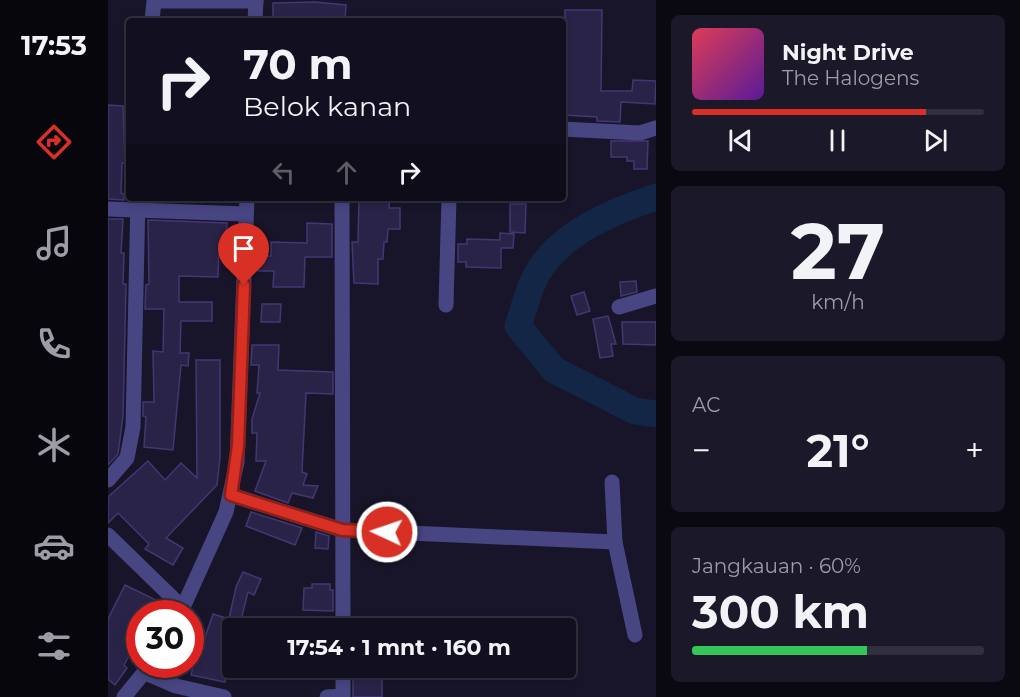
<!DOCTYPE html>
<html lang="id">
<meta charset="utf-8">
<style>
:root{--surface:#121020;--page:#1b1929;--text:#f1f3f6;--muted:#9c9da5;--line:#31303e;--accent:#d93025}
body{margin:0;font-family:Montserrat,sans-serif;background:var(--page);color:var(--text);height:100vh;display:flex;flex-direction:column;font-size:22px;white-space:nowrap}
*{box-sizing:border-box;margin:0}
p{font-size:20px;color:var(--muted)}
.icon{flex:none;width:33px;height:33px;fill:none;stroke:currentColor;stroke-width:2;stroke-linecap:round;stroke-linejoin:round}
.map{position:relative;flex:1;overflow:hidden}
.drawer{display:flex;flex-direction:column;gap:15px;padding:15px;background:#0a0912;width:364px}
.drawer>*{flex:none}
.hud{position:absolute;left:18px;top:18px;width:440px;height:183px;border-radius:6px;box-shadow:0 3px 9px #0003,0 0 0 2px var(--line);background:#121020;color:var(--text);overflow:hidden}
.speed{position:absolute;left:18px;top:600px;display:flex;gap:12px;font-size:30px;font-weight:700;text-align:center}
.speed>*{display:grid;place-content:center;width:78px;height:78px;border-radius:50%;background:var(--surface);box-shadow:0 3px 9px #0003,0 0 0 2px var(--line);line-height:1}
.speed .limit{border:9px solid #d22;background:#fff;color:#111}
.pin{position:absolute;display:grid;place-items:center;width:51px;height:51px;color:#fff;margin:-62px -26px;border-radius:50% 50% 50% 0;rotate:-45deg;box-shadow:0 0 6px #0007}
.pin .icon{rotate:45deg}
.me{position:absolute;width:66px;margin:-33px;rotate:273deg;stroke-linejoin:round;filter:drop-shadow(0 0 4px #0008)}
.turn{display:flex;align-items:center;gap:21px;height:126px;padding:0 18px;font-size:27px}
.turn .icon{width:78px;height:78px;stroke-width:2.5}
.turn b{display:block;font-size:42px;line-height:51px}
.lanes{display:flex;align-items:center;height:57px;padding:0 18px;background:#0003;justify-content:center;gap:30px;direction:ltr}
.lanes .off{opacity:.35}
.big{font-size:45px;font-weight:700;line-height:1.1}
.drawer .tile{flex:1;display:flex;flex-direction:column;justify-content:center;gap:9px;min-width:0;padding:0 21px;border-radius:9px;background:var(--page)}
.drawer .dial{align-items:center;gap:0}
.dial b{font-size:78px;line-height:1}
.song{display:flex;align-items:center;gap:18px}
.cover{width:72px;height:72px;border-radius:9px;background:linear-gradient(135deg,hsl(350 70% 55%),hsl(270 70% 35%))}
.played{height:6px;border-radius:3px;background:linear-gradient(90deg,var(--accent) 80%,var(--line) 80%)}
.keys{display:flex;justify-content:space-around;direction:ltr}
.heat{display:flex;justify-content:space-between;align-items:center;font-size:33px;direction:ltr}
.charge{height:9px;border-radius:4px;background:linear-gradient(90deg,#34c759 60%,var(--line) 0)}
.trip{position:absolute;left:114px;top:618px;width:354px;height:60px;border-radius:6px;background:var(--surface);box-shadow:0 3px 9px #0003,0 0 0 2px var(--line);font-weight:700;line-height:60px;text-align:center}
main{display:flex;flex:1;min-height:0}
.tab-bar{display:flex;flex-direction:column;width:108px;justify-content:space-around;align-items:center;background:#07060d;color:var(--muted)}
.tab-bar .icon{width:42px;height:42px}
.tab-bar .selected{color:var(--accent)}
.tab-bar b{font-size:27px;color:var(--text)}
.map>svg:first-child{display:block}
.lines{fill:none;stroke-linecap:round;stroke-linejoin:round}
.river{stroke:#132645;stroke-width:27}
.building{fill:#2a2348;stroke:#423871;stroke-width:1.5}
.minor{stroke:#474683;stroke-width:15}
.tertiary{stroke:#474683;stroke-width:15}
.route-casing{stroke:#8d1f18;stroke-width:15}
.route{stroke:#d93025;stroke-width:10}
</style>
<main>
<nav class="tab-bar">
<b>17:53</b>
<svg class="icon selected" aria-label="directions" viewBox="0 0 24 24"><path d="M12 3l9 9-9 9-9-9zM9 14v-3h6M13 9l2 2-2 2"/></svg>
<svg class="icon" aria-label="music" viewBox="0 0 24 24"><path d="M9 18V5l10-2v13"/><circle cx="6" cy="18" r="3"/><circle cx="16" cy="16" r="3"/></svg>
<svg class="icon" aria-label="phone" viewBox="0 0 24 24"><path d="M5 4h4l2 5-3 2q2 4 5 5l2-3 5 2v4C11 20 4 13 5 4z"/></svg>
<svg class="icon" aria-label="climate" viewBox="0 0 24 24"><path d="M12 3v18M4 7l16 10M4 17L20 7"/></svg>
<svg class="icon" aria-label="car" viewBox="0 0 24 24"><path d="M5 17H2v-5l4-1 3-4h7l3 4 3 1v5h-3M9 17h6M6 11h13"/><circle cx="7" cy="17" r="2"/><circle cx="17" cy="17" r="2"/></svg>
<svg class="icon" aria-label="filters" viewBox="0 0 24 24"><path d="M4 7h16M4 17h16"/><circle cx="9" cy="7" r="2"/><circle cx="15" cy="17" r="2"/></svg>
</nav>
<div class="map">
<svg width="548" height="697" viewBox="0 0 548 697">
<rect width="100%" height="100%" fill="#18152a"/>
<g class="lines">
<path class="river" d="M548 197C505 211 452 233 429 274 420 289 416 310 410 326L446 370 527 411 548 414"/>
</g>
<g class="building">
<path d="M207 2 238 5 237 21H165V3Z"/>
<path d="M457 10H494L493 91H524L525 80 548 81 547 104 513 102 512 122 489 121V117L455 115Z"/>
<path d="M0 105 15 106 17 163H14L13 193 16 194V200L0 199Z"/>
<path d="M503 141H540L539 169H526V161H519V157H503Z"/>
<path d="M251 198H282L281 208H292V229H280L279 242H276L275 259H270V284L246 283 244 242H250Z"/>
<path d="M402 204H418L417 233 402 232Z"/>
<path d="M0 219H15L13 253H16L15 284H18L15 416 10 454 0 465Z"/>
<path d="M40 220 119 223 118 248H111L110 277 71 276V302H104V321H73L72 353H81L80 366 73 365 65 450 36 447 38 417 35 416V402H46L45 351 55 352 56 309H37L38 285 41 284Z"/>
<path d="M199 223 224 224V257H197L196 287H165L166 271H150V256H163V242L199 243Z"/>
<path d="M392 233 406 234 405 248H393V268L358 267V262H350V244H359V239L392 240Z"/>
<path d="M528 281 529 292 513 296 512 282Z"/>
<path d="M476 292 482 311 469 315 463 296Z"/>
<path d="M154 304H173L172 322H153Z"/>
<path d="M500 316 508 344H503L505 356 492 358 485 319Z"/>
<path d="M514 322H548V345L515 344Z"/>
<path d="M144 345H171L170 370 225 372V394L198 393 194 472 199 474 195 485 210 486 205 498 184 493 180 503 147 491 158 461H148L149 433H144V419L152 393H149L151 365H143Z"/>
<path d="M88 360H112V458L109 485 58 538 75 548 65 565 37 549 41 544 10 513 0 523V497L40 461 57 480 73 463 89 478Z"/>
<path d="M143 512 194 528 187 545 138 526Z"/>
<path d="M208 532 221 536 220 549 207 548Z"/>
<path d="M135 572 153 579 146 595 140 592 131 628H124V648L117 682 83 675 88 655H91L105 614 121 619 128 587Z"/>
<path d="M204 584H222V590H225V611L195 610 196 588H204Z"/>
<path d="M17 585 56 604 52 614H32V636L16 665 19 668 7 685 0 679V619Z"/>
<rect x="245" y="668" width="29" height="29"/>
</g>
<g class="lines">
<g class="minor">
<path d="M44 21 46 1H148"/>
<path d="M454 129 532 133 548 128"/>
<path d="M234 198 235 628"/>
<path d="M0 209 138 214"/>
<path d="M338 305 341 198"/>
<path d="M511 307 548 296"/>
<path d="M0 480 19 458 25 427 30 198"/>
<path d="M504 482 507 542 527 635"/>
<path d="M123 495 234 530 507 542"/>
<path d="M0 535 75 608"/>
<path d="M38 673 68 686 116 697"/>
<path d="M219 697 235 696V668"/>
</g>
<g class="tertiary">
<path d="M147 21 148 0"/>
<path d="M72 614 118 512 129 462 139 198"/>
<path d="M16 697 43 664"/>
</g>
</g>
<g class="lines">
<g class="route-casing">
<path id="route" d="M136 285 130 446 123 495 234 530 279 532"/>
</g>
<use href="#route" class="route"/>
</g>
</svg>
<div class="speed"><div class="limit">30</div></div>
<div class="pin" style="left:136px;top:285px;background:#d93025"><svg class="icon" aria-label="arrive" viewBox="0 0 24 24"><path d="M6 21V4h12l-3 4 3 4H6"/></svg></div>
<svg class="me" style="left:279px;top:532px" viewBox="-20 -20 40 40"><circle r="17" fill="#d93025" stroke="#fff" stroke-width="3"/><path d="M0-11L8 9 0 5-8 9z" fill="#fff"/></svg>
<div class="trip">17:54 · 1 mnt · 160 m</div>
<div class="hud">
<div class="turn"><svg class="icon" aria-label="right" viewBox="0 0 24 24"><path d="M7 20v-9h11M14 6l5 5-5 5"/></svg><div><b>70 m</b>Belok kanan</div></div>
<div class="lanes"><svg class="icon off" aria-label="left" viewBox="0 0 24 24"><path d="M17 20v-9H6M10 6l-5 5 5 5"/></svg><svg class="icon off" aria-label="ahead" viewBox="0 0 24 24"><path d="M12 20V5M6 11l6-6 6 6"/></svg><svg class="icon" aria-label="right" viewBox="0 0 24 24"><path d="M7 20v-9h11M14 6l5 5-5 5"/></svg></div>
</div>
</div>
<section class="drawer">
<div class="tile">
<div class="song"><i class="cover"></i><div><b>Night Drive</b><p>The Halogens</p></div></div>
<div class="played"></div>
<div class="keys"><svg class="icon" aria-label="previous" viewBox="0 0 24 24"><path d="M18 5L8 12l10 7zM5 5v14"/></svg><svg class="icon" aria-label="pause" viewBox="0 0 24 24"><path d="M8 5v14M16 5v14"/></svg><svg class="icon" aria-label="next" viewBox="0 0 24 24"><path d="M6 5l10 7-10 7zM19 5v14"/></svg></div>
</div>
<div class="tile dial"><b>27</b><p>km/h</p></div>
<div class="tile"><p>AC</p>
<div class="heat"><a>−</a><b class="big">21°</b><a>+</a></div>
</div>
<div class="tile"><p>Jangkauan · 60%</p><b class="big">300 km</b><div class="charge"></div></div>
</section>
</main>
